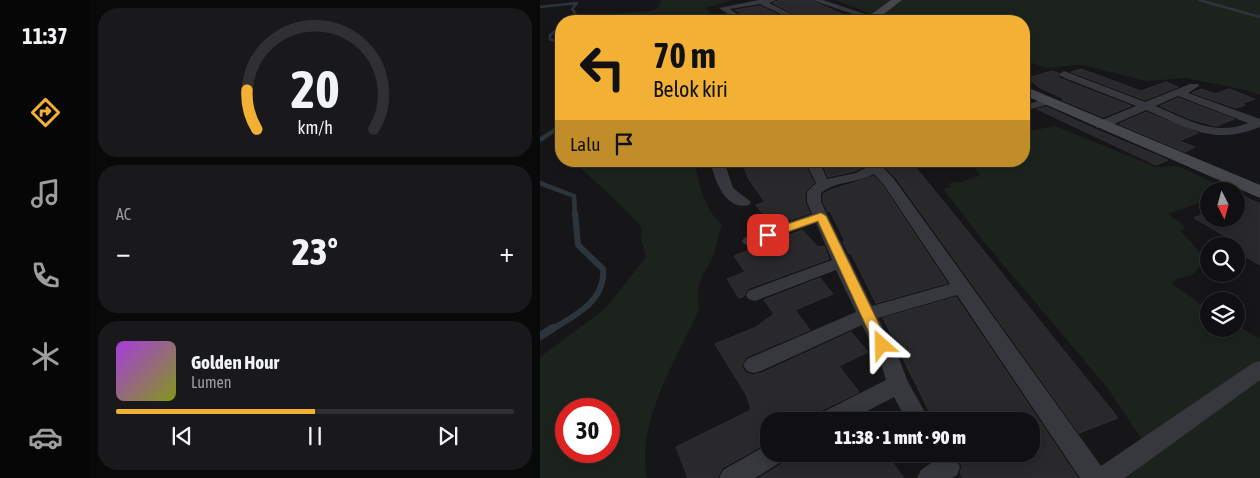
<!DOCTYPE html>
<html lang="id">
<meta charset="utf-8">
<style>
:root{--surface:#101012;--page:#19191b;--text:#f1f3f6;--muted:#9c9d9f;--line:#303032;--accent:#f2b134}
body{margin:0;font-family:"Asap Condensed",sans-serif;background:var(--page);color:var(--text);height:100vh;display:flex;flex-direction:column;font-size:19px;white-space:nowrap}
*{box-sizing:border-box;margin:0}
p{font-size:16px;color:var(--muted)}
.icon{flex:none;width:28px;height:28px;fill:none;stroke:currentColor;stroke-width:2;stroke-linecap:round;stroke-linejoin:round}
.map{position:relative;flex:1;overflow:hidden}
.drawer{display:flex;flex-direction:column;gap:8px;padding:8px;background:#09090a;width:450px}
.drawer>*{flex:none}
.guide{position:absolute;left:15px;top:15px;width:475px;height:152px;border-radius:20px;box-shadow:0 2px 12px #0003,0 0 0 1px var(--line);background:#f2b134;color:#111;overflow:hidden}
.needle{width:32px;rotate:174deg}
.buttons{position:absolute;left:660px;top:182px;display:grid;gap:10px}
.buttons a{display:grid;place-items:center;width:45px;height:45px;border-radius:50%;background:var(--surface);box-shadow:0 2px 12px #0003,0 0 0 1px var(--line);font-size:25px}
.speed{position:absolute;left:15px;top:398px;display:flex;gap:10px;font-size:25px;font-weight:700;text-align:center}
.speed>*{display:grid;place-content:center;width:65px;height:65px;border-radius:50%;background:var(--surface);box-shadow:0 2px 12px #0003,0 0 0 1px var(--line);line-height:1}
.speed .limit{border:8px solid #d22;background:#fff;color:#111}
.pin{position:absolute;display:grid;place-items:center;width:42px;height:42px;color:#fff;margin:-21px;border-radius:10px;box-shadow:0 2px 8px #0006}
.me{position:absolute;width:55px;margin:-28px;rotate:335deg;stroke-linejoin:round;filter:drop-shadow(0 0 4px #0008)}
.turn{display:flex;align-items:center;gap:18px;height:105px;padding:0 15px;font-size:22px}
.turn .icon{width:65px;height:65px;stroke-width:2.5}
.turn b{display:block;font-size:35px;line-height:42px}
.then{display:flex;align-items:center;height:48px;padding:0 15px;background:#0003;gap:10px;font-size:19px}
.big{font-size:38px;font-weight:800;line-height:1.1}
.drawer .widget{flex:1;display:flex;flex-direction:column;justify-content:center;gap:8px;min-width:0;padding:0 18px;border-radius:20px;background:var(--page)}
.drawer .dial{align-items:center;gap:0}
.dial svg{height:130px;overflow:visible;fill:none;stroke:var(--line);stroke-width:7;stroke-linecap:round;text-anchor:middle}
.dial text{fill:var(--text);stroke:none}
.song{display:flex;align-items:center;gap:15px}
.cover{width:60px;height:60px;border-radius:8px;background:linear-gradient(135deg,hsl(280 70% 55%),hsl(70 70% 35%))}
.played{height:5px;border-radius:2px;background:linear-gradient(90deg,var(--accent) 50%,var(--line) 50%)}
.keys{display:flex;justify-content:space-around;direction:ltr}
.heat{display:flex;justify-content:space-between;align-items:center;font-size:28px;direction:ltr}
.trip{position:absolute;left:220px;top:412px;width:280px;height:50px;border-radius:20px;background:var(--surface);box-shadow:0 2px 12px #0003,0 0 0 1px var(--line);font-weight:800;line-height:50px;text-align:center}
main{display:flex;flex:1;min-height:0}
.menu{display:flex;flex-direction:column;width:90px;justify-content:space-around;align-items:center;background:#060607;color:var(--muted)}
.menu .icon{width:35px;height:35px}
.menu .on{color:var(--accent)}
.menu b{font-size:22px;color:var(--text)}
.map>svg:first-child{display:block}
.green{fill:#1c231d;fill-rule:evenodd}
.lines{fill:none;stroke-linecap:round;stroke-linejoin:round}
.stream-far3{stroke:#2c353c;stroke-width:2.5}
.stream-far2{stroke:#2c353c;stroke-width:4.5}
.stream-far1{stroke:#2c353c;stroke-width:6}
.stream{stroke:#2c353c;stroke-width:8}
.building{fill:#29292c;stroke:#303034}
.street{fill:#37383d;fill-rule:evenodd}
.secondary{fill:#45474d;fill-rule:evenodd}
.route{fill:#f2b134;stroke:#9d7322}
</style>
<main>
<nav class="menu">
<b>11:37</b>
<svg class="icon on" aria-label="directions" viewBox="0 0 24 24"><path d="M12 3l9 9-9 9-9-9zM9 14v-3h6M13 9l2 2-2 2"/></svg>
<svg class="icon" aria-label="music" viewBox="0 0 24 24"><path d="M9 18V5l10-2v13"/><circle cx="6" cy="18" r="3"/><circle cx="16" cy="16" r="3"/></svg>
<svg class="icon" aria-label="phone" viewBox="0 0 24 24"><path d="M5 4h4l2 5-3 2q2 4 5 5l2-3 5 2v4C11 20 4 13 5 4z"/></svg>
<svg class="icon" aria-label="climate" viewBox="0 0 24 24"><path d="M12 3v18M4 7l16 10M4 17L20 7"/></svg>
<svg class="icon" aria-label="car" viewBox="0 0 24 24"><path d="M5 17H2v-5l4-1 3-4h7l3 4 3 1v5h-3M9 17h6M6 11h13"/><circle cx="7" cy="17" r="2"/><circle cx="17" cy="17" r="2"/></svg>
</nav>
<section class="drawer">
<div class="widget dial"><svg viewBox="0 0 100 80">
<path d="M14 69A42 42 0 1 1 86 69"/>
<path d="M14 69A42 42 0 0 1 8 45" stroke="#f2b134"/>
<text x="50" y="56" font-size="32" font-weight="700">20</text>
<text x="50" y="72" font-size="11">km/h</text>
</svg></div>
<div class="widget"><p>AC</p>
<div class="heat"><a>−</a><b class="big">23°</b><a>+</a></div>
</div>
<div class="widget">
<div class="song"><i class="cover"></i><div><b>Golden Hour</b><p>Lumen</p></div></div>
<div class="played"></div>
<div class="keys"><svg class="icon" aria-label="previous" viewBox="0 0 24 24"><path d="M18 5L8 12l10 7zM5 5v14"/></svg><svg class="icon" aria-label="pause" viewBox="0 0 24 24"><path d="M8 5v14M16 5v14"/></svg><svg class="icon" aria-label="next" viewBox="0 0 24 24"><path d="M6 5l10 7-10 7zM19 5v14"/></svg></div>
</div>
</section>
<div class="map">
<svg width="720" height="478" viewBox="0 0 720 478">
<rect width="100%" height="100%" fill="#161618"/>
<g class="green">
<path d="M122 0H193L165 8 171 12 162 17 163 21H37L59 15 111 11 117 8Z"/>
<path d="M296 0H720V95L706 90 646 78 607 81 547 66 537 65 506 68 484 60V21H347Z"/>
<path d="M515 126 616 167 638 166 687 189 686 191H669V199L665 201 628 214 645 226 641 232 662 254 664 260 654 274 637 279 631 283 669 310V329H696V325L720 339V478H587L613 456 566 386 444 242 404 190 410 187V183L421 182 440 175 430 161H484V132Z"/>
<path d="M31 161H155C158 183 165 210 182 225 178 236 176 250 171 260 160 281 155 285 159 310 136 360 96 422 107 478H0V357L65 309 106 257C105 251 102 245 101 239 101 235 102 231 101 227 98 220 40 166 31 161ZM26 409H69V451H26Z"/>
</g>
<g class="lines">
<g class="stream-far3">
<path d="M659 0 720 17"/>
<path d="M0 7 37 3 32 9 37 16 31 21"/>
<path d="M21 27 10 35V39L21 44"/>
</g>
<g class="stream-far2">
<path d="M0 140 21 126"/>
<path d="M0 183 34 196 35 214"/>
</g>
<path class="stream-far1" d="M11 330C34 316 66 301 63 269L38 245 35 213"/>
<path class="stream" d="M0 336 13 328"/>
</g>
<g class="building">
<path d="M239 0H270L318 21H267L233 3Z"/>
<path d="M220 6 251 21H212L195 10Z"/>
<path d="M541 69 601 91 626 82 638 87 605 100 531 72Z"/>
<path d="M512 71 518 73 519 78 591 106 563 117 522 100 525 99 500 88 488 78Z"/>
<path d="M661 89 675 94 689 89 715 99 701 104 705 105 696 108 652 93Z"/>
<path d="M638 98 694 119 677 126 672 125 650 119 620 106Z"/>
<path d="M507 107 557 130 628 160 616 165 497 109Z"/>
<path d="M606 112 658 133 639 141 655 147 645 152 579 124Z"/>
<path d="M202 161H263L274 183 265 192V203L270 213 232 226 216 205 225 202 208 178Z"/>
<path d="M281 161H317L321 168 315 171 288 177Z"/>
<path d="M372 163 456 266 578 418 539 433 356 178 346 168Z"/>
<path d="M334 176 343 186 407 283 336 303 311 253 309 254 303 242 305 241 290 211 288 212 283 202V194L288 191Z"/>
<path d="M703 196 720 204V265L696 251V246H694L699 244 654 218 669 211V219H696V199Z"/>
<path d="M262 230 278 247 284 246 289 259 207 289 204 296 199 298 187 279 205 272 194 256Z"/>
<path d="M280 278 293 294 255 310 270 330 206 357 201 366 206 373 213 375 222 373 311 332 328 352 299 366 319 392 278 412 276 417 268 421H229V442L182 468 177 478H148L136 447 211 410 207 396 175 344 216 327 234 314 224 300Z"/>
<path d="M416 297 538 478H423L420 473 422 466 415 454H491V421H394L343 318Z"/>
<path d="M246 454H346L364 478H219L242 464Z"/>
</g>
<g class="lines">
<g class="street">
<path d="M219 0H236L229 3 265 21H255L220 4 190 9 207 21H198L179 8Z"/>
<path d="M272 0H283L337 18 330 20Z"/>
<path d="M524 71 605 102 650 84H658L659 86 648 93 720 119V127C673 146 649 128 606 110L565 128H557L555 125 557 122 596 106 520 76 519 74ZM638 96 708 123C674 137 647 119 615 106Z"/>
<path d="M510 98 515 101 514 103 484 111V105Z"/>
<path d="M170 161H184L193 188 211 202 209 205C184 211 175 179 170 161Z"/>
<path d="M265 161H279L287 179 316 173 329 166V161H343V167L354 179 561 466 713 363 720 361V380L585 478H540L417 295 338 318 360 361 368 382 390 421H367L354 397 308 421H276L279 414 346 380 340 361 322 325 221 371 214 373 207 371 203 365 207 359 316 312 296 270 215 301 208 299 206 295 208 291 292 260 276 223 210 246 204 244 202 241 204 238 272 214 267 202V192L276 183ZM334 174 344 185 410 284 332 306 281 202V193C295 181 318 183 334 174Z"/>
<path d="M229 444V454H244L241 462 215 478H179L183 470Z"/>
<path d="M387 454H413L420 467 417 475 412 478H377L381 470 391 463Z"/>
</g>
<g class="secondary">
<path d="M351 0H362L340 17 344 21 329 20 328 18 329 16Z"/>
<path d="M484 86 720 185V198L484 95Z"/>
</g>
</g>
<path class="route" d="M281 213 286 216 349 345 347 349 342 351 337 349 335 345 278 221 232 237 228 238 222 235 224 232Z"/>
</svg>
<div class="buttons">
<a><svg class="needle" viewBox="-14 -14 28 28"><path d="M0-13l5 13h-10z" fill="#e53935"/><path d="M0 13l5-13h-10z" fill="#9c9d9f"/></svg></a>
<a><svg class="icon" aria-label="search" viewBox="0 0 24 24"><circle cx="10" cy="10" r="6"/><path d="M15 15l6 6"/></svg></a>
<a><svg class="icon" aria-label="layers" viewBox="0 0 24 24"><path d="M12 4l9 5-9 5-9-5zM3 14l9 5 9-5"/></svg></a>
</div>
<div class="speed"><div class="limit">30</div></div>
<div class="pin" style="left:228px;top:235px;background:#d93025"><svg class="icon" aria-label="arrive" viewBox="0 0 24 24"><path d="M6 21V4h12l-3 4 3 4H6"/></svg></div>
<svg class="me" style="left:342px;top:345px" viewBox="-20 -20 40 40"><path d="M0-17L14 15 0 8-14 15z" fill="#f2b134" stroke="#fff" stroke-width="4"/></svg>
<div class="trip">11:38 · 1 mnt · 90 m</div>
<div class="guide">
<div class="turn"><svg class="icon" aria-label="left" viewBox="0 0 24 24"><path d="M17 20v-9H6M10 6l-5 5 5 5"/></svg><div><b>70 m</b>Belok kiri</div></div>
<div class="then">Lalu<svg class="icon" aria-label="arrive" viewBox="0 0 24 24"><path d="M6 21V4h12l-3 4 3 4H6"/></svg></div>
</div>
</div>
</main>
